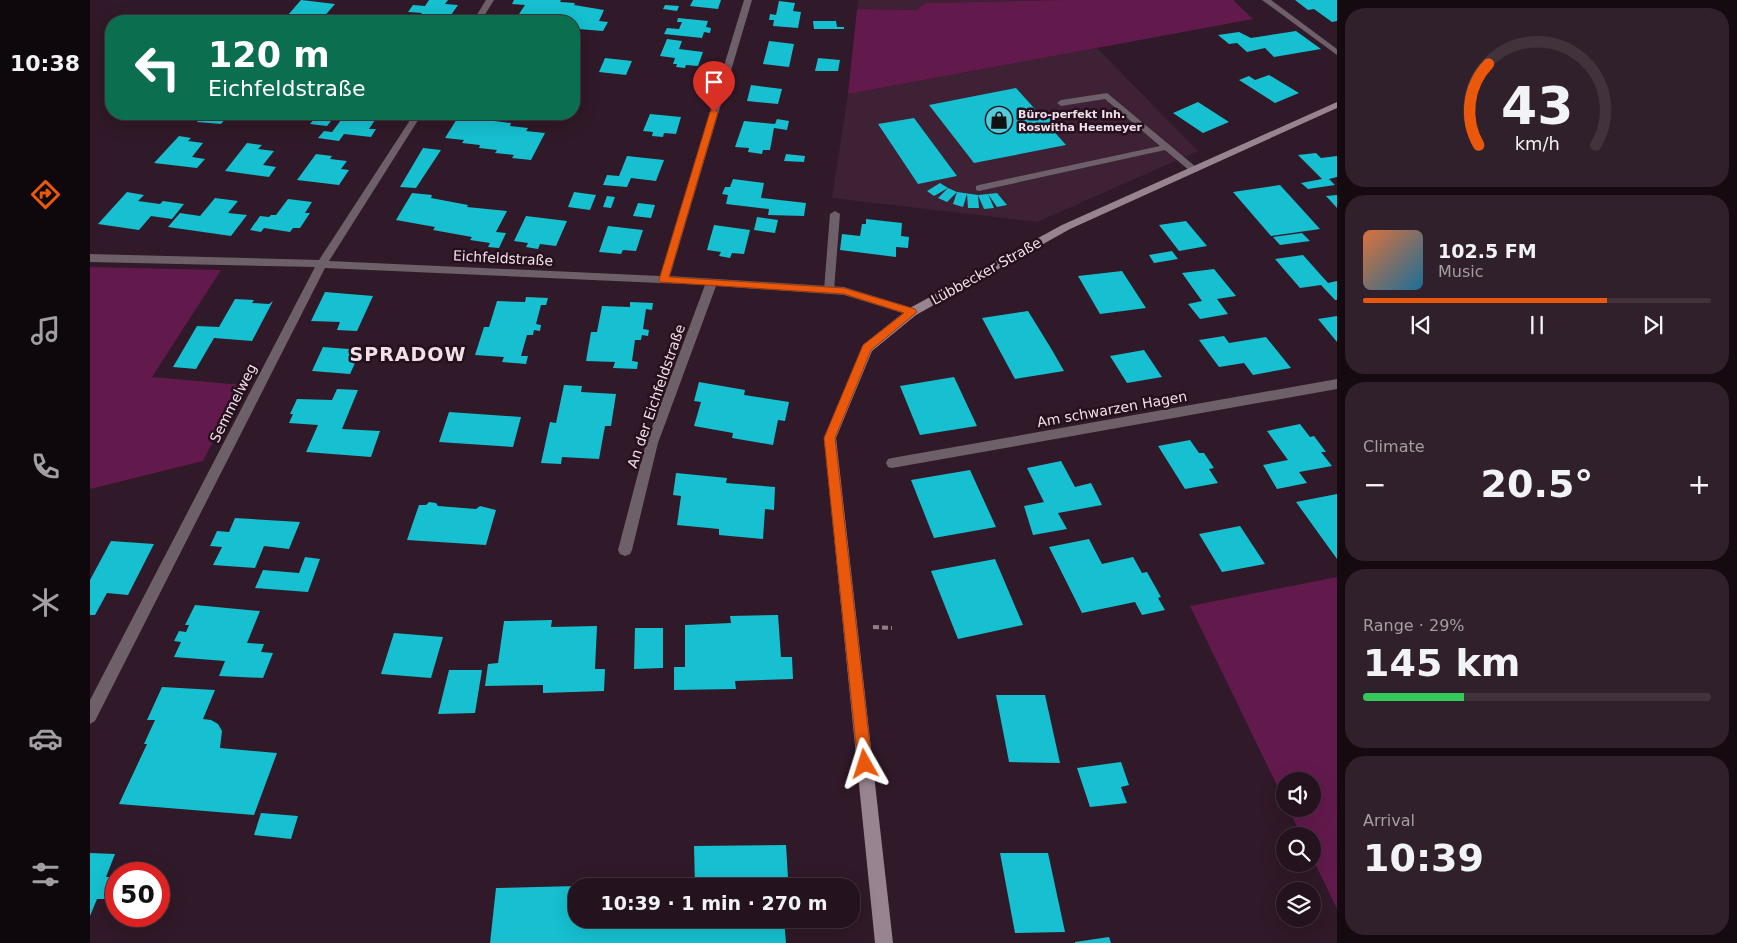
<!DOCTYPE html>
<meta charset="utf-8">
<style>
:root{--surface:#24131e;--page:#30202b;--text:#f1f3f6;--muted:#a39ea4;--line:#41323c;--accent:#ea580c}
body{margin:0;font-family:"DejaVu Sans",sans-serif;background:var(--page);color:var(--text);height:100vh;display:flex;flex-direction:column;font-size:19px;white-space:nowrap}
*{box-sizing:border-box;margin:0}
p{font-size:16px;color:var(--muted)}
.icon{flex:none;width:28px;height:28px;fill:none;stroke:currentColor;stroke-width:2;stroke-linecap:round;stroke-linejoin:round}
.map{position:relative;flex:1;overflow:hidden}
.drawer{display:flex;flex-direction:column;gap:8px;padding:8px;background:#140a10;width:400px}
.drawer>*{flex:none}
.guide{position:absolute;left:15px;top:15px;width:475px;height:105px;border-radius:20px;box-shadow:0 5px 20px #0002,0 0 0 1px var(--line);background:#0b6e4f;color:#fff;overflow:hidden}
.buttons{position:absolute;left:1186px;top:772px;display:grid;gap:10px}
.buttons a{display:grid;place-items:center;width:45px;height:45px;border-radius:50%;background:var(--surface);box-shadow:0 5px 20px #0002,0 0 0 1px var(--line);font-size:25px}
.speed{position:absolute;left:15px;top:862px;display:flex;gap:10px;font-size:25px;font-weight:700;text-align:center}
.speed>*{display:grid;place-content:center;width:65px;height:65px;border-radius:50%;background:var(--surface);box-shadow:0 5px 20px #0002,0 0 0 1px var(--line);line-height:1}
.speed .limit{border:8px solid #d22;background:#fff;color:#111}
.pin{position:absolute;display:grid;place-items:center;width:42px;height:42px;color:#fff;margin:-51px -21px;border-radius:50% 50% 50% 0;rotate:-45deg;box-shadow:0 0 5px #0007}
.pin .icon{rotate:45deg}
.me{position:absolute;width:55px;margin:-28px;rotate:354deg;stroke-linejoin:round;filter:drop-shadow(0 0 4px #0008)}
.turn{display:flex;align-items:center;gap:18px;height:105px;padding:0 20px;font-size:22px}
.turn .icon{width:65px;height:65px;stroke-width:2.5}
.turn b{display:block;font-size:35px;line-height:42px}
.big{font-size:38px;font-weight:800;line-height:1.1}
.drawer .tile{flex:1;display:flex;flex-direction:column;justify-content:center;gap:8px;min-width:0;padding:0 18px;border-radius:20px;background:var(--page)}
.drawer .dial{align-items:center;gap:0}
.dial svg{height:130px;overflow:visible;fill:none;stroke:var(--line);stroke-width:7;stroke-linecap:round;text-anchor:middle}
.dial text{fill:var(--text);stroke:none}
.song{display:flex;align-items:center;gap:15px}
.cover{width:60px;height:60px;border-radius:8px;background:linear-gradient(135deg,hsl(20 70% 55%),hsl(200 70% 35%))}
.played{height:5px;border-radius:2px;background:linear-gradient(90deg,var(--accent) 70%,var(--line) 70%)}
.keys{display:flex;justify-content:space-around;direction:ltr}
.heat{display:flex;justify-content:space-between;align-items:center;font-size:28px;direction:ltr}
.charge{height:8px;border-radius:4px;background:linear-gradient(90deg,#34c759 29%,var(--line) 0)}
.trip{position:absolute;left:478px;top:878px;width:292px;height:50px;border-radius:20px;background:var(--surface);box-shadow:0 5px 20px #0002,0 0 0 1px var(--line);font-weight:800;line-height:50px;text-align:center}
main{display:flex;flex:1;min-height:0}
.tab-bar{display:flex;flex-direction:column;width:90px;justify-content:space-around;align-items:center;background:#0e080c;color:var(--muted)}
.tab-bar .icon{width:35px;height:35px}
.tab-bar .selected{color:var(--accent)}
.tab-bar b{font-size:22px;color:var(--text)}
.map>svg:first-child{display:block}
.built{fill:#3e2134}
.green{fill:#621a4c}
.building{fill:#16c0d0}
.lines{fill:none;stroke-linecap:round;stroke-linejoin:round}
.path{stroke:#917d89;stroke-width:4;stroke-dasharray:6 3;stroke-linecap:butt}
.lane{fill:#6d6068;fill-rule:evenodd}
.street{fill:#6d6068;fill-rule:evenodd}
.secondary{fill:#988490;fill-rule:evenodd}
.route{fill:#ea580c;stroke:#983908}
.labels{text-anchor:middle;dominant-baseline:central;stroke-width:5;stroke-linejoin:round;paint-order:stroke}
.far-poi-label{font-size:11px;font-weight:bold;fill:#f0e0e9;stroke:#26101e;text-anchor:start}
.street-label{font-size:14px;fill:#f0e0e9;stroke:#26101e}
.district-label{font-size:19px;font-weight:bold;letter-spacing:1px;fill:#f0e0e9;stroke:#26101e}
</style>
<main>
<nav class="tab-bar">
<b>10:38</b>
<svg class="icon selected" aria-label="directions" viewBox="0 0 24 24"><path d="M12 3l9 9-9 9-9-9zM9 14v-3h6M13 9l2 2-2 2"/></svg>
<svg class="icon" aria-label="music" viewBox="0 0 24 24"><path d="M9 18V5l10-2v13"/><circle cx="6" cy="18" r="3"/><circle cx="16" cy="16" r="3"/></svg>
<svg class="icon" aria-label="phone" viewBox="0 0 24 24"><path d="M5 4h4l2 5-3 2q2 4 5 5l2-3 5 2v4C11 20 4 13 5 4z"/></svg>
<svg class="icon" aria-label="climate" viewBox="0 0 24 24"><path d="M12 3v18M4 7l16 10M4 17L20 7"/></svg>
<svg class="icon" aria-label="car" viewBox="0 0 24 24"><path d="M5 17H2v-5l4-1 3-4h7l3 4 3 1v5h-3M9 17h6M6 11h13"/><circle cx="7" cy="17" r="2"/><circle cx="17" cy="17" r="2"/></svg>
<svg class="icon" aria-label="filters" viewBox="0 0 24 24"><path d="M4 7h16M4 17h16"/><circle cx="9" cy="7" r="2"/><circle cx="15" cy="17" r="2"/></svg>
</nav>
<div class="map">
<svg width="1247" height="943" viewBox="0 0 1247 943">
<rect width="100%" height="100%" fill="#301928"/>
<g class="built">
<path d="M768 0H976L836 3 827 10 767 9Z"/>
<path d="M1007 48 1108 151 947 222 742 198 758 94Z"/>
</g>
<g class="green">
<path d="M976 0H1143L1163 19 758 94 767 9 826 10 836 3Z"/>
<path d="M0 267 131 270 62 377 152 385 113 461 0 489Z"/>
<path d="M1247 577V909L1223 859 1222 836H1212L1198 809H1222V781H1195V802L1100 606Z"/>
</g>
<g class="building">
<path d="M211 0 245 4 232 19 207 16 202 21H183L190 14 198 15Z"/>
<path d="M339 0H358L355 4 368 5 357 21H326L332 13 318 12 323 5 335 6Z"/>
<path d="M424 0H471L470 2 485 3 484 5 514 10 509 21 518 22 513 31 488 29 489 27 484 26V21H459L460 19 429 14 435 5 422 4Z"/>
<path d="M603 0H631L628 9 600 6Z"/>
<path d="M1205 0H1247V21L1242 22 1224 9 1218 10Z"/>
<path d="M689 1 705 3 703 11 711 12 708 28 683 26 684 20H679L680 14 686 15Z"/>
<path d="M575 5 589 6 587 11 573 9Z"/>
<path d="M588 18 618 21 616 27 621 28 620 33 614 32 612 38 574 34 577 28 589 29 592 22H587Z"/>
<path d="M723 21H746L747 27H754V29H724Z"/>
<path d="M1206 31 1231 49 1184 57 1175 48 1157 52 1147 43 1139 44 1128 35 1149 32 1161 38Z"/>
<path d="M577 39 592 41 589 49 613 52 608 66 596 65 595 68 586 67 587 64H583L585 58 570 56Z"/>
<path d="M679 41 704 44 699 67 673 64Z"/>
<path d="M515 58 542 61 536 75 509 72Z"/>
<path d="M728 58 750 60 748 71H725Z"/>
<path d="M1179 75 1209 93 1185 103 1149 80 1159 76 1165 80Z"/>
<path d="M661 85 692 89 688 104 657 101Z"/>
<path d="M926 88 953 118 959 117 967 126 960 127 976 145 884 163 839 105Z"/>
<path d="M1108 102 1139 122 1113 133 1083 113Z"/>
<path d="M114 114 137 117 131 124 107 122Z"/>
<path d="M228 114H237L246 115 237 126 220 124Z"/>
<path d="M260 114H298L295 118 287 117 279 129H286L281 137 254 134 249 141 228 138 234 131 242 132 251 120 255 121Z"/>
<path d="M370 114H389L387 117 405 119 404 121 421 123 420 126 438 128 436 131 455 133 441 160 422 158 424 155 405 153 407 150 389 148 390 145 372 143 374 140 355 138Z"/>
<path d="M560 114 591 117 586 134 574 133 573 137 562 136 563 132 553 131Z"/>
<path d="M824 118 867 176 828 184 788 124Z"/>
<path d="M687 119 699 121 697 130 684 128 680 150H673L672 154 658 152 659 148 645 147 654 121 685 124Z"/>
<path d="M89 136 101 138 98 141 113 143 102 157 115 159 107 168 64 163Z"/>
<path d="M157 143 172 145 168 149 184 151 173 165 186 167 179 177 135 171Z"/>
<path d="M333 148 351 150 326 188 310 187Z"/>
<path d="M1226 153 1231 158 1247 156V177L1239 179 1245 185 1218 189 1211 183 1232 179 1208 155Z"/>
<path d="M226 154 242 156 240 159 257 161 251 169 259 170 249 185 207 180Z"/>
<path d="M696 154 715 156 714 162 694 161Z"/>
<path d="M537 156 574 160 566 181 541 178 537 187 513 185 517 175 529 176Z"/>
<path d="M643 179 674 183 671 198 716 203 714 216 678 215 679 209 636 204 638 195 632 194 635 187H640Z"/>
<path d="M850 183 858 188 844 196 837 191Z"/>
<path d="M1190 185 1230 229 1181 236 1143 192Z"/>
<path d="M858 188 867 192 888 195 889 208H878L877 194 873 207 863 204 867 192 857 202 848 198Z"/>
<path d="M37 192 54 195 48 201 70 204 73 201 94 204 82 219 61 216 49 230 8 224Z"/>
<path d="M484 192 506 195 500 210 478 207Z"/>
<path d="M322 193 342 195 341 198 378 205 377 207 417 211 406 232 416 233 409 248 398 247 400 243 380 240 382 237 343 230 345 227 306 220Z"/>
<path d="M907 193 917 205 907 207 898 194Z"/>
<path d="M898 194 904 208 894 209 888 195Z"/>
<path d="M1247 195V208L1236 196Z"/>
<path d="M517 196 525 197 521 208 513 207Z"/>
<path d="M125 198 148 201 138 213 157 215 141 236 78 227 90 213 110 216Z"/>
<path d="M198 199 222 202 215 213H220L210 228H203L200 232 174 228 171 232 160 230 170 216 179 217 181 215H186Z"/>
<path d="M548 203 565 205 561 218 543 216Z"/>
<path d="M436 216 477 221 466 246 450 244 448 249 436 247 438 243 424 241Z"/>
<path d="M667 217 688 220 685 233 664 230Z"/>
<path d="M776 219 812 223 811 236 819 237 818 248 806 247V257L750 250 752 234 770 236 772 224H776Z"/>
<path d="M1096 221 1117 246 1089 251 1069 225Z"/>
<path d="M624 225 660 230 654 254 642 253 640 258 629 256 631 252 617 250Z"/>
<path d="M518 226 553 230 546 251 533 250 531 254 509 252Z"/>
<path d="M1212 233 1220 241 1190 245 1183 237Z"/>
<path d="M1082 251 1088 259 1064 263 1059 255Z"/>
<path d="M1213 255 1238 283 1247 281V300H1245L1231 285 1210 288 1185 259Z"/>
<path d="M1124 269 1146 296 1127 299 1138 314 1110 319 1098 304 1112 301 1092 273Z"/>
<path d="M1032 271 1056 308 1010 314 988 276Z"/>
<path d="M235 292 283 296 267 331 247 330 250 322 221 321Z"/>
<path d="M436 297 458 298 456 305H451L446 324 451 325 450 331 444 330 443 335H437L431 356H438L436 364 412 362 414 357 385 355 394 327H399L407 301 435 302Z"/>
<path d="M145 299 164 300 162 303 179 304 183 301 162 341 124 338 106 369 83 367 107 326 129 327Z"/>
<path d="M540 302 563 303 562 310 556 309 553 329 559 330 558 336 552 335 551 340H545L542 361 548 362 547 369 523 368 525 362 496 361 501 332H507L512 306 540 307Z"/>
<path d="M938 311 962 350 974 371 925 379 892 318Z"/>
<path d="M1247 316V342L1228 319Z"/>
<path d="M1134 336 1139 343 1176 337 1201 368 1163 375 1154 363 1129 367 1109 340Z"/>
<path d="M233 347 271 350 260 374 222 371Z"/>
<path d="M1054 350 1072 377 1037 383 1020 356Z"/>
<path d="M864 377 887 426 830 435 810 386Z"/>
<path d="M609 382 655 390 654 395 699 402 695 421 688 420 683 445 642 438 643 433 604 426 611 402 604 401Z"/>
<path d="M474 385 492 386 491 392 526 394 521 426H515L509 459 472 457 471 464 451 463 460 422 466 423Z"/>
<path d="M247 389 268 390 252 429 290 431 281 457 216 452 228 425 199 423 203 414H200L207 399 242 400Z"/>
<path d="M359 412 431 417 423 447 349 442Z"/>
<path d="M1210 424 1220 437 1224 436 1236 452H1231L1242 466 1209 472 1217 483 1187 489 1173 465 1198 460 1177 431Z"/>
<path d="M1100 440 1109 453H1114L1124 468 1119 469 1128 483 1095 489 1068 446Z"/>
<path d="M971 461 985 487 1001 483 1012 505 968 513 977 529 943 535 934 506 954 502 937 468Z"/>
<path d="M880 470 906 527 844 538 821 480Z"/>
<path d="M586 473 637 478 636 483 685 487 684 510 675 509 673 539 629 535V529L587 525 591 496 583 495Z"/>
<path d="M1247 494V559L1206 502Z"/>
<path d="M339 502 346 503 348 506 386 509 390 506 406 510 396 545 317 540 329 505H336Z"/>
<path d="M145 518 210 522 199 549 174 546 165 568 123 565 132 547 120 546 127 531 139 532Z"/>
<path d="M1150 526 1175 564 1132 572 1109 534Z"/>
<path d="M999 539 1012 564 1043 557 1052 573 1057 572 1071 597 1068 598 1075 610 1052 615 1045 602 992 613 959 547Z"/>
<path d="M21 541 64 544 38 595 17 593 5 615H0V580Z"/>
<path d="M215 557 230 559 218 592 165 588 173 570 209 573Z"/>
<path d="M905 559 933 625 868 639 841 571Z"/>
<path d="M105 605 170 611 157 643 174 644 171 652 183 653 173 678 129 676 135 661 84 657 91 642 84 641 89 631 96 632 99 625H95Z"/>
<path d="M688 615 691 657H702L703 679 645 681 646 689 584 690V667H595V625L641 623 640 616Z"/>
<path d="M462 620 461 627 507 626 505 669H515L514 691 453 693V685L395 686 398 664 408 663 414 621Z"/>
<path d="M545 628H573V668L544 669Z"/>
<path d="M304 633 353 637 341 678 291 674Z"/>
<path d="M359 670H392L385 713 348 714Z"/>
<path d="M72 687 125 690 113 719 121 720 128 724 132 731 130 748 187 753 164 815 29 804 57 744H54L65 720H57Z"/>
<path d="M906 695H955L970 763 919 762Z"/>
<path d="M1031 762 1039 785 1031 787 1037 803 1000 807 987 768Z"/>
<path d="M171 813 208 816 201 839 164 835Z"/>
<path d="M696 845 698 878H707V886H605L604 846Z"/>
<path d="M0 853 25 854 16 877H23L15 899H7L0 916Z"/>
<path d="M910 853H958L975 932 925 933Z"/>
<path d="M534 879H579V886H533Z"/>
<path d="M486 886V919H579L578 928 611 927V919H694L696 943H400L406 888Z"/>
<path d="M1019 937 1021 943H985V942Z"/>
</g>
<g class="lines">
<path class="path" d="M783 627 802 628"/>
<g class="lane">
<path d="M1017 93 1106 167V171H1100L1075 150 889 191 886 190V186L889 185 1070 146 1015 99 971 106 967 103 971 100Z"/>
<path d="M745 211 750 214 744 290 739 294 734 290 740 214Z"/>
</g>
<g class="street">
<path d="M396 0H404L391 21H383Z"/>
<path d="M654 0H662L580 276 754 287 826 309 827 312 826 315 822 316 754 295 626 286 568 443 542 550 540 554 535 556 530 554 528 550 556 443 615 285 235 268 5 721 0 724V700L225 267 0 262V254L229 260 324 114H332L239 261 570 276Z"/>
<path d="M1172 0H1181L1247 49V55Z"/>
<path d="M1247 379V389L802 468 798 467 796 463 798 459 802 458Z"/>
</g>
<path class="secondary" d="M1247 102V108L980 229 826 315 782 351 746 438 803 943H785L734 438 773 345 818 309 972 225Z"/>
</g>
<path class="route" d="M624 109 628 112 579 277 754 288 825 309 827 312 781 350 745 438 782 764 780 769 775 771 770 769 768 764 734 438 773 345 814 313 754 294 570 282 569 280 620 112Z"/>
<defs>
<g id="shop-disc" transform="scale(1.4375)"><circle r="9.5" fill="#52cbd9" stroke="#26101e"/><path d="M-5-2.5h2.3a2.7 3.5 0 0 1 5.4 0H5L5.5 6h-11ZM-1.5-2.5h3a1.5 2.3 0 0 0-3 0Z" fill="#111"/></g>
</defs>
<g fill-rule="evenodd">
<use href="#shop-disc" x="909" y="120"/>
</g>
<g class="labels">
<g class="far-poi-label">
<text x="928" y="114">Büro-perfekt Inh.<tspan x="928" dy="13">Roswitha Heemeyer</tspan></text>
</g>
<g class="street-label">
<text transform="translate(413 258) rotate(3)">Eichfeldstraße</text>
<text transform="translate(896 271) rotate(-29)">Lübbecker Straße</text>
<text transform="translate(566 396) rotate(-71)">An der Eichfeldstraße</text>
<text transform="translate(143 403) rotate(-63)">Semmelweg</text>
<text transform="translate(1022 409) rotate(-10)">Am schwarzen Hagen</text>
</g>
<g class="district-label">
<text x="318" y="354">SPRADOW</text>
</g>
</g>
</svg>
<div class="buttons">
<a><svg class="icon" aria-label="sound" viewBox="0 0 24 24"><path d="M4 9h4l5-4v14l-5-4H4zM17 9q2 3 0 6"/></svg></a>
<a><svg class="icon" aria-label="search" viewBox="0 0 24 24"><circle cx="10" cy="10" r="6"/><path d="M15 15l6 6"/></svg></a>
<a><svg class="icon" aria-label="layers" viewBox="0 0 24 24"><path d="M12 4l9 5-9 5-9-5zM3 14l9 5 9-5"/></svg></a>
</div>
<div class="speed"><div class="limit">50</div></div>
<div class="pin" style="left:624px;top:112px;background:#d93025"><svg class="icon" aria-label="arrive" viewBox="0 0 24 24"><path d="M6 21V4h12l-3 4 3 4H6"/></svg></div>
<svg class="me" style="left:775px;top:764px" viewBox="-20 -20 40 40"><path d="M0-17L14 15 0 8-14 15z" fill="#ea580c" stroke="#fff" stroke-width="4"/></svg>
<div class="trip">10:39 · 1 min · 270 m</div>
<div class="guide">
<div class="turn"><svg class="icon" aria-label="left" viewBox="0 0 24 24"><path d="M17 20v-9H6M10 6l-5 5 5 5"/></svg><div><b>120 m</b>Eichfeldstraße</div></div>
</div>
</div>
<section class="drawer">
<div class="tile dial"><svg viewBox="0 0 100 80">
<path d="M14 69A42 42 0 1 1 86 69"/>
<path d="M14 69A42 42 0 0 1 20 19" stroke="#ea580c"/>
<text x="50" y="56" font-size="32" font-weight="700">43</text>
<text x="50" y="72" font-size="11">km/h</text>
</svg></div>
<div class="tile">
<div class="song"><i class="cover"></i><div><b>102.5 FM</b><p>Music</p></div></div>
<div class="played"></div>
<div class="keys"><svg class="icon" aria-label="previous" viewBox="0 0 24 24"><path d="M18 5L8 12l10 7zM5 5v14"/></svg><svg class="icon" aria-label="pause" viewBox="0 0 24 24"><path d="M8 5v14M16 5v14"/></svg><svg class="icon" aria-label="next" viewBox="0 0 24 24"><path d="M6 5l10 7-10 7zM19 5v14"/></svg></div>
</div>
<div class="tile"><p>Climate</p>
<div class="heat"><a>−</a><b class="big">20.5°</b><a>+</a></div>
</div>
<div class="tile"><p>Range · 29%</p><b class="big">145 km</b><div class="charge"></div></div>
<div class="tile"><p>Arrival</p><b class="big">10:39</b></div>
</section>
</main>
